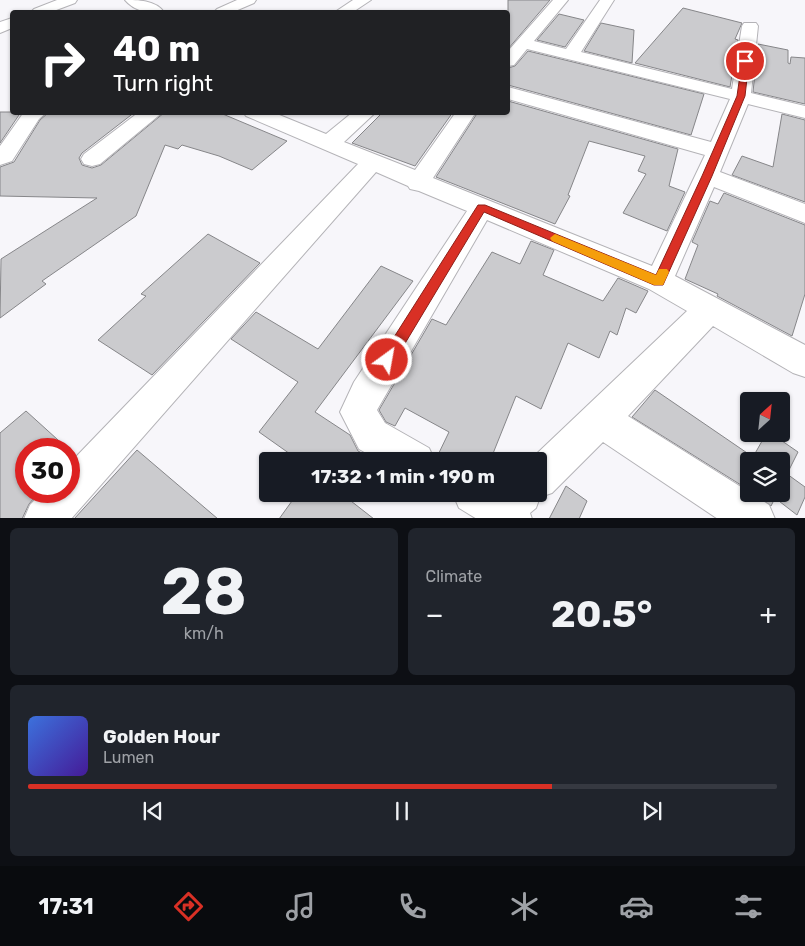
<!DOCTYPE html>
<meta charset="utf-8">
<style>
:root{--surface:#171b24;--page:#20242c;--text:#f1f3f6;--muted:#9ea1a6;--line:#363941;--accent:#d93025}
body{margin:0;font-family:Rubik,sans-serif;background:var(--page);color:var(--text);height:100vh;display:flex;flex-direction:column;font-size:19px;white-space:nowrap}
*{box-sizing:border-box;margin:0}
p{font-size:16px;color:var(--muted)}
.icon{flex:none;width:28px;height:28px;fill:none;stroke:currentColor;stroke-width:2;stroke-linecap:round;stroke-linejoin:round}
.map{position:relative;height:518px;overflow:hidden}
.details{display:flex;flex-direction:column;gap:10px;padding:10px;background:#0d0f14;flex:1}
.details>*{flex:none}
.guide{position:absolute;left:10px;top:10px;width:500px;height:105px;border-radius:5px;box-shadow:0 1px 4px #0004;background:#202124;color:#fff;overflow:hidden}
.needle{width:32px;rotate:27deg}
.controls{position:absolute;left:740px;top:392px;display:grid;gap:10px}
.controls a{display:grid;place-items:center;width:50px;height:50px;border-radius:5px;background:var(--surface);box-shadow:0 1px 4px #0004;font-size:25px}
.speed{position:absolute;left:15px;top:438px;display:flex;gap:10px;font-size:25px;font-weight:700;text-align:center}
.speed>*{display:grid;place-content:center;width:65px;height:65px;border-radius:50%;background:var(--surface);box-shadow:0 1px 4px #0004;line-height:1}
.speed .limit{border:8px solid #d22;background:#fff;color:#111}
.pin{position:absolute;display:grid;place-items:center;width:42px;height:42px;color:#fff;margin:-21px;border:2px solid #fff;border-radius:50%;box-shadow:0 1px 5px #0007}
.me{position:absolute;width:55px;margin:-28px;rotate:32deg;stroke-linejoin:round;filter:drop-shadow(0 0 4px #0008)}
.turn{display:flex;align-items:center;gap:18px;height:105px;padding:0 20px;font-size:22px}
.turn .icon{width:65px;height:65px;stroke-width:2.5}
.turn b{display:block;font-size:35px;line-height:42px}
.big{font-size:38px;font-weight:700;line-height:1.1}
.details .tile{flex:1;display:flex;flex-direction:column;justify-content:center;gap:8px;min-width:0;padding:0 18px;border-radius:8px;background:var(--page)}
.details .dial{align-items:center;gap:0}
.dial b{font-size:65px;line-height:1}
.song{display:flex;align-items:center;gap:15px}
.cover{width:60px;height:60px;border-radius:8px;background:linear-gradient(135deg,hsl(220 70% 55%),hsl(260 70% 35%))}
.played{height:5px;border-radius:2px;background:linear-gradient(90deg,var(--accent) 70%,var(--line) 70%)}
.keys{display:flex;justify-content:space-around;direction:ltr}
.heat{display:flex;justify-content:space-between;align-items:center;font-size:28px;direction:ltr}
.details .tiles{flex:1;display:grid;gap:10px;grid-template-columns:1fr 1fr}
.tile:last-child{grid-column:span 2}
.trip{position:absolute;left:259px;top:452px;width:288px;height:50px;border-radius:5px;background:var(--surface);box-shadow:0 1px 4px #0004;font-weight:700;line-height:50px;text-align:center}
.tab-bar{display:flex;height:80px;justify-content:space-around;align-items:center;background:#090b0e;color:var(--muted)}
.tab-bar .icon{width:35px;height:35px}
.tab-bar .on{color:var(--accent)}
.tab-bar b{font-size:22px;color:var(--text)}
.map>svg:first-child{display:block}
.building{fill:#cbcbce;stroke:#868689}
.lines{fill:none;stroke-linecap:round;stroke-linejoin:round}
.minor-casing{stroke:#b4b3b7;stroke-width:2}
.minor{fill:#fff;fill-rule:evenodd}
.route{fill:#d93025;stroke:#8d1f18}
.slow{fill:#f59e0b}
</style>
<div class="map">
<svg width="805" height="519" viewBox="0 0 805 519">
<rect width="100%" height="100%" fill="#f7f6fa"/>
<g class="building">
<path d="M508 0H550L508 49Z"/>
<path d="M683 8 742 23 735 39 738 40 730 87 635 63Z"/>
<path d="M559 14 584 20 565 47 537 40Z"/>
<path d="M601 23 634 30 632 63 584 51Z"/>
<path d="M758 44 788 50V63L790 64 791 57 805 58V104L753 92Z"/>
<path d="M528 51 704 94 691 135 508 85V68L515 66Z"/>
<path d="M508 101 678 149 669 186 685 192 667 231 623 213 646 174 638 171 645 156 589 141 568 195 570 196 555 224 436 177 478 112H508Z"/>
<path d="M0 112H21L0 143Z"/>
<path d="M49 112H135L82 153 79 158 82 165 92 168 101 165 165 112H218L287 141 252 170 219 156 182 145 178 149 165 145 136 216 42 281 46 284 0 318 1 259 97 198 0 196V167L14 162 40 120Z"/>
<path d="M383 112H453L415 166 352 143Z"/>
<path d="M782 114 805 120V202L732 175 742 156 773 167Z"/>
<path d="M724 193 805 225V294L792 336 717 296 718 294 685 279 698 245 692 242 710 201 718 204Z"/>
<path d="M208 234 260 263 152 375 98 340 146 296 141 294Z"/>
<path d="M531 241 554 250 543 275 603 301 618 278 648 291 636 313 626 308 617 335 610 331 599 358 568 343 541 409 516 396 490 461H437L436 459 449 432 405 408 395 426 386 422 379 410 432 319 446 325 492 252 520 264Z"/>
<path d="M381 266 413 281 315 412 350 435 358 451 377 461H300L259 432 298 382 231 339 256 312 318 349Z"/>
<path d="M655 390 753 457 766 434H772L798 452 787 474 805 487V497L797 515 775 498 771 506 755 494H781V461H749V490L632 417Z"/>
<path d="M26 411 68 449H26V491H40L29 504 22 519H0V433Z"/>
<path d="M137 450 218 519H74Z"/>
<path d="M566 486 587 501 579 519H549Z"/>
<path d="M297 494H342L374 519H279Z"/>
</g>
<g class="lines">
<g class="minor-casing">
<g id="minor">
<path d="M57 0H77L75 3 51 12H31L34 9Z"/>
<path d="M125 0C138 0 155 0 164 12 150 14 134 11 125 0Z"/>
<path d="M237 0H256L254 3 233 12H214L217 9Z"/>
<path d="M353 0H371L353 12H335Z"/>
<path d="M553 0H568L534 41 566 49 600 0H614L581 52 732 89 742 26 744 23H756L758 26 751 93 805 106V118L748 104 720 172 805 204V223L714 187 675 276 805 345V377L793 373 713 326 628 416 749 492V494H752L769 505 775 519H718L603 442 552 493 540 497 536 508 530 513 532 519H477L459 508 453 494H538V461H529L687 311 649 289 487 220 377 410 385 423 429 448 435 461H380L359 449 340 412 354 382 467 211 419 191 410 189 408 186 376 172 71 519H24L30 505 43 491H69V464L358 164 246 116 243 112H272L326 134 353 112H376L344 142 415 170 456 112H476L433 178 652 266 705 155 508 99V87L711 142 730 99 527 49 514 65 508 66V51Z"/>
<path d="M12 18V28L0 33V22Z"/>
<path d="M24 112H47L39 119 12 161 0 165V146Z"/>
<path d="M139 112H163L100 164 92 166 84 164 81 159 84 154Z"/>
</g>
</g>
<use href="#minor" class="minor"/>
</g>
<path class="route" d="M745 59 749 61 745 96 712 176 663 285H654L484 212 392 365 387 366 382 365 380 360 382 356 478 205H485L656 275 702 176 737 96 742 61Z"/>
<path class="slow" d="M555 234 656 275 659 269H667L669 272 663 285H654L552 241 550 238Z"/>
</svg>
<div class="controls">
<a><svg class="needle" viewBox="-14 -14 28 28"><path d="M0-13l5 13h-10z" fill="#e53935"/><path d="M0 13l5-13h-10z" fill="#9ea1a6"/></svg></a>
<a><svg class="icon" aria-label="layers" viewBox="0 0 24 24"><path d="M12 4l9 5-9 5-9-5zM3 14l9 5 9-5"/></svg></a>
</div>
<div class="speed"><div class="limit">30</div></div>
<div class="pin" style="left:745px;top:61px;background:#d93025"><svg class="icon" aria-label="arrive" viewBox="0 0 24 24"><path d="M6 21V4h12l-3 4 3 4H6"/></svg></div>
<svg class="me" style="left:387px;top:360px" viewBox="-20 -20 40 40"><circle r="17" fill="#d93025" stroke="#fff" stroke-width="3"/><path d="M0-11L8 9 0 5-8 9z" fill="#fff"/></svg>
<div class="trip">17:32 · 1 min · 190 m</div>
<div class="guide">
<div class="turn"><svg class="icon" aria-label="right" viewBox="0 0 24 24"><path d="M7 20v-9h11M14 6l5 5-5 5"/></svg><div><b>40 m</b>Turn right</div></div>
</div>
</div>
<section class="details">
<div class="tiles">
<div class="tile dial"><b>28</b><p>km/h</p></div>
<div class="tile"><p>Climate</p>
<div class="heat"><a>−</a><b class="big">20.5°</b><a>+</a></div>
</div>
<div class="tile">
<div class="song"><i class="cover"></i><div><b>Golden Hour</b><p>Lumen</p></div></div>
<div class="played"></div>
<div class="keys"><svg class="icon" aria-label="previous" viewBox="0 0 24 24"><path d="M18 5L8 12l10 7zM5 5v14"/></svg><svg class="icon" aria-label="pause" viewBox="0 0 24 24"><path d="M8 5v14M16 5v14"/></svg><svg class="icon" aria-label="next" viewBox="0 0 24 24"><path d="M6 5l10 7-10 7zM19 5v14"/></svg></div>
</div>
</div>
</section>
<nav class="tab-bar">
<b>17:31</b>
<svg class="icon on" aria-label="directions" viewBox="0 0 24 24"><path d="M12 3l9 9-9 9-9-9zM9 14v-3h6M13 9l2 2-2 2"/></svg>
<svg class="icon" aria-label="music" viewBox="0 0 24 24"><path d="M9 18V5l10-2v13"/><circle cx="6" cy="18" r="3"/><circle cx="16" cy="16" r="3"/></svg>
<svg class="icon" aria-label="phone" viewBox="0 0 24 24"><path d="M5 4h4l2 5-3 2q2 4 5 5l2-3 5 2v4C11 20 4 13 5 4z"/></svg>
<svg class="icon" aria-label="climate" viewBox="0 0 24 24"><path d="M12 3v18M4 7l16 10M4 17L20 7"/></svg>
<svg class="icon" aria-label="car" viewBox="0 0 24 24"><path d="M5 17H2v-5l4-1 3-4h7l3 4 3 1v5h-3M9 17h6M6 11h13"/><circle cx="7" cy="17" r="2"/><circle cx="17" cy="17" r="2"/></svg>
<svg class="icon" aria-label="filters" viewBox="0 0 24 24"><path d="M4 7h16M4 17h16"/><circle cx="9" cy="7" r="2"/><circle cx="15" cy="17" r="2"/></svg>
</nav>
